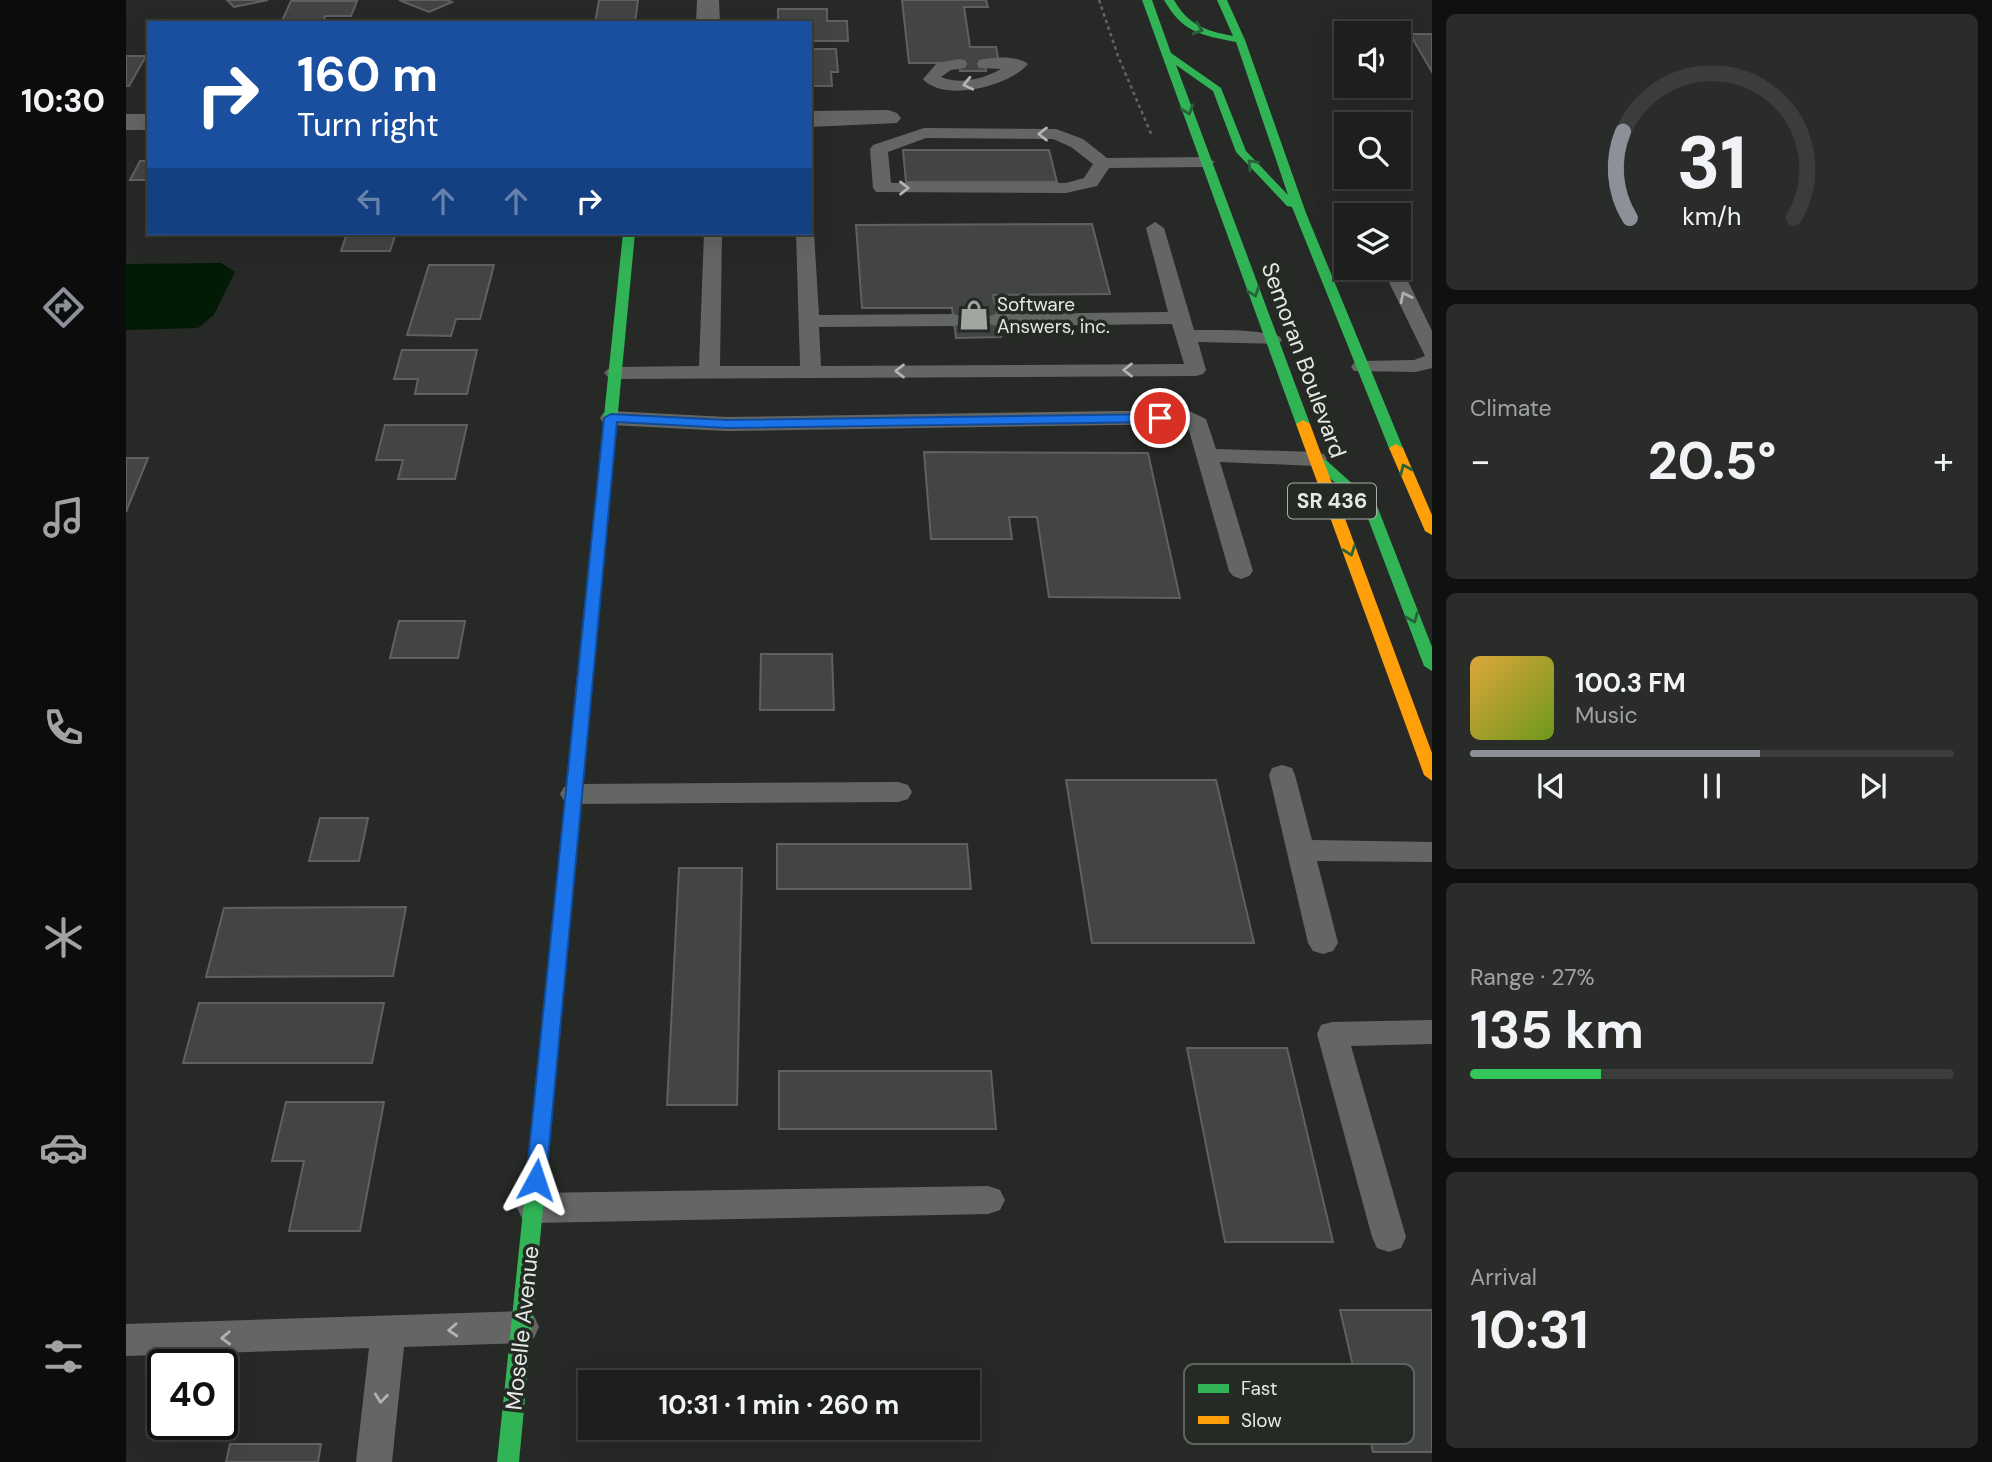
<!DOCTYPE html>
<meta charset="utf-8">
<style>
:root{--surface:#1c1f1c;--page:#292c29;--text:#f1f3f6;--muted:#a0a2a3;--line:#3a3d3b;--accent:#8c9099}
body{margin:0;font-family:"DM Sans",sans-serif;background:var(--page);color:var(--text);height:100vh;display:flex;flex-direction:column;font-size:26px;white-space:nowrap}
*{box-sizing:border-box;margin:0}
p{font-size:23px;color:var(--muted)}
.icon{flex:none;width:38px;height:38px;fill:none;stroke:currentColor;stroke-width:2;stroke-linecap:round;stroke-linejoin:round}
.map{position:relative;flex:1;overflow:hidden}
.drawer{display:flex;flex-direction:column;gap:14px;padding:14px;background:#0f110f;width:560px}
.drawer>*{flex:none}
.banner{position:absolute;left:21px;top:21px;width:665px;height:214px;border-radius:0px;box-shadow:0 7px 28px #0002,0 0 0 2px var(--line);background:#1a4fa0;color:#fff;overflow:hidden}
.controls{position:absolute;left:1208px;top:21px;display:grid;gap:14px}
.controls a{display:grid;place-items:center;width:77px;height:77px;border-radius:0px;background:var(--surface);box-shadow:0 7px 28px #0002,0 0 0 2px var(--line);font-size:35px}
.speed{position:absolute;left:21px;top:1349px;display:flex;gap:14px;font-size:35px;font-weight:700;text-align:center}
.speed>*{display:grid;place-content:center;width:91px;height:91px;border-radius:50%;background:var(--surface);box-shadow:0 7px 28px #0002,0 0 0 2px var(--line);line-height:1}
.speed .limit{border:4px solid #111;border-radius:10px;background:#fff;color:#111}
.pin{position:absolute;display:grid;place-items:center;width:60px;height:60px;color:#fff;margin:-30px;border:4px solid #fff;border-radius:50%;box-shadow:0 2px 7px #0007}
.me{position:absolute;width:77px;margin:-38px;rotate:5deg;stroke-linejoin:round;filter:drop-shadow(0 0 5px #0008)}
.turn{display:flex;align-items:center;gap:24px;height:147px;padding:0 35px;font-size:32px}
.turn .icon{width:91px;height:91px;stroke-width:2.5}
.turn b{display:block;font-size:49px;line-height:60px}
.lanes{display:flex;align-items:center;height:66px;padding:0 35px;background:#0003;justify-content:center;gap:35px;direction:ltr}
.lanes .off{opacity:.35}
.big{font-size:52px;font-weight:700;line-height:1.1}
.drawer .widget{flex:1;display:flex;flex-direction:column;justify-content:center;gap:10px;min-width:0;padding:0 24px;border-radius:10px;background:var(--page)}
.drawer .dial{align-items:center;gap:0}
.dial svg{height:182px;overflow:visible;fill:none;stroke:var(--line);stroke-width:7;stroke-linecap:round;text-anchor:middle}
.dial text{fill:var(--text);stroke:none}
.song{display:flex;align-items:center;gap:21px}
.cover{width:84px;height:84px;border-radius:10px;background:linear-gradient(135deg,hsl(40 70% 55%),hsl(80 70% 35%))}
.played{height:7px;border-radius:4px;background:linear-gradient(90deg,var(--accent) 60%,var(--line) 60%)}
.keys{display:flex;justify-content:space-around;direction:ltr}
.heat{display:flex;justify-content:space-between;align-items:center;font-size:38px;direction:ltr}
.charge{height:10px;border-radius:5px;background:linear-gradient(90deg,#34c759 27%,var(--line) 0)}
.trip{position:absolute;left:452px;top:1370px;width:402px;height:70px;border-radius:0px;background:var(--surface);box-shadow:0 7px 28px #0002,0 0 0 2px var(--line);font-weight:700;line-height:70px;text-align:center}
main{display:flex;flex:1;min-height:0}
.tab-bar{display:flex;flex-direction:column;width:126px;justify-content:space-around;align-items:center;background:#0b0c0b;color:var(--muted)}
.tab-bar .icon{width:49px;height:49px}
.tab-bar .active{color:var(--accent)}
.tab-bar b{font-size:32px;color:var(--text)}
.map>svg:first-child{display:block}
.water{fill:#031a05}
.building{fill:#434444;stroke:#5f6160;stroke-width:2}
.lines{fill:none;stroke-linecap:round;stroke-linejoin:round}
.path{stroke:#626462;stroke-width:2.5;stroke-dasharray:3.5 3.5;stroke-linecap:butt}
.lane{fill:#646664;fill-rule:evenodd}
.street{fill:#646664;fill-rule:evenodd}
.fast{fill:#30b455;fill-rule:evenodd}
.slow{fill:#ff9f0a;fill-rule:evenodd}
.oneway{stroke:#296138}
.oneway2{stroke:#b1b4b1}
.route{fill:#1a73e8;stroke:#114b97;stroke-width:2}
.labels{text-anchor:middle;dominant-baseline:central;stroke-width:7;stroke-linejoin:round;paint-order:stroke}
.far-poi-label{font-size:19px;fill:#e5e8e5;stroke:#252a25;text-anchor:start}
.shield{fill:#252a25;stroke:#abafab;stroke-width:2}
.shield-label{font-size:21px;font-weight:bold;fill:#e5e8e5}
.street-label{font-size:23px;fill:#e5e8e5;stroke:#252a25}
.key{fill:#252a25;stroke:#5f635f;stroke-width:2}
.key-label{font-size:19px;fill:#e5e8e5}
</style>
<main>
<nav class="tab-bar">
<b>10:30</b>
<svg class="icon active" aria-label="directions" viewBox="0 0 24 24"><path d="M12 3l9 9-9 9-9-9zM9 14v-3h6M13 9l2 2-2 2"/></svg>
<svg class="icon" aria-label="music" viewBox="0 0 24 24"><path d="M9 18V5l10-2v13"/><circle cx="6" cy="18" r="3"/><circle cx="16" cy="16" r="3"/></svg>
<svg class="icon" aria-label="phone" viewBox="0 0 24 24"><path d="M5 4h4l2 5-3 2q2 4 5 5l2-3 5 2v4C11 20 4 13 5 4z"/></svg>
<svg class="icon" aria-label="climate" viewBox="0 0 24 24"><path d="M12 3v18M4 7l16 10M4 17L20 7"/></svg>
<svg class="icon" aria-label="car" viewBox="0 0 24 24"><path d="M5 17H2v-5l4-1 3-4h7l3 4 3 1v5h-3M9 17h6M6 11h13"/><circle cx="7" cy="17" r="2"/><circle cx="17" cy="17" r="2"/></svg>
<svg class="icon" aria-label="filters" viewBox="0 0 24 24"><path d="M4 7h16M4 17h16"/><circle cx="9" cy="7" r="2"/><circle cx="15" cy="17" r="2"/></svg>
</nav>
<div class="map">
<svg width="1306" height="1462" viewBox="0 0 1306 1462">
<rect width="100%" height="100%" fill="#262926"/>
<path class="water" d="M95 263 109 272 88 315 72 328 0 330V264Z"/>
<g class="building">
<path d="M101 0H142L108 7Z"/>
<path d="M273 0H321L326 2 303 12Z"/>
<path d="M473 0H512L509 23H469Z"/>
<path d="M776 0H860L862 7H838L844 47H870L873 63H858L860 71H834L833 63H783Z"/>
<path d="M165 1H231L225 16H199L197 23H155Z"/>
<path d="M652 9H701V21H721L722 41H684V23H652Z"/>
<path d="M1284 34H1306V72Z"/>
<path d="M684 49H710L712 72H705L706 86H684Z"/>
<path d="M0 56H20L3 86H0Z"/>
<path d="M777 150H923L931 182H780Z"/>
<path d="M14 161H23V180H4Z"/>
<path d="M966 224 984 294 867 295 875 337 830 338 826 308H736L730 225Z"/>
<path d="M221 233H270L264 251H215Z"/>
<path d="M303 265H368L354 319H330L325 336 281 335Z"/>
<path d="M276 350H351L341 394H289L292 379H268Z"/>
<path d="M259 425H341L329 479H272L277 460H250Z"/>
<path d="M798 452 1022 453 1054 598 923 597 911 517H883L886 539H805Z"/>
<path d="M0 458H22L0 512Z"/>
<path d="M273 621H339L332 658H264Z"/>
<path d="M635 654H706L708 710H634Z"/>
<path d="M940 780H1090L1128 943H966Z"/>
<path d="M194 818H242L233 861H183Z"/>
<path d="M651 844H841L845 889H651Z"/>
<path d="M553 868H616L611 1105H541Z"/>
<path d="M280 907 267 976 80 977 98 908Z"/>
<path d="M73 1003H258L246 1063H57Z"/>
<path d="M1061 1048H1161L1207 1242H1099Z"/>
<path d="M653 1071H865L870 1129H653Z"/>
<path d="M160 1102H258L234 1231H163L178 1161H146Z"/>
<path d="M1214 1310H1306V1452H1247Z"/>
<path d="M104 1444H195L192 1462H100Z"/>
</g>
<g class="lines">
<path class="path" d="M973 0 992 56 1026 136"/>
<g class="lane">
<path d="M833 59 839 60 841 64 839 68 825 70 815 77C834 85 857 79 875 69L853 68 851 64 853 60C866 57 892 55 902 64 884 86 818 103 797 79L811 63Z"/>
<path d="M798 128 930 129 957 139 981 158 1080 157 1089 162 1080 167 983 168 971 186 940 193 750 192 747 188 744 149 747 145ZM800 138 927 139 945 147 967 164 958 178 940 183H765L762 152Z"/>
<path d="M1029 222 1038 228 1068 330C1097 330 1125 329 1153 336L1156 340 1153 344 1072 342 1080 370 1077 374 1070 376 489 379 482 377 478 373 482 369 489 367 573 366 578 233H596L594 366H674L670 233H684V229L688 233 693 315 828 314 835 316 838 320 835 324 828 326 693 327 695 366 1058 364 1046 324 870 326 863 324 860 320 863 316 870 314 1042 312 1020 228Z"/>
<path d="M1272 267 1278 273 1306 331V368L1290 372 1228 371 1225 367 1228 363 1235 361 1288 360 1299 356 1260 276C1249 270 1233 279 1224 268Z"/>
<path d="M1061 410 1080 419 1090 449 1190 452 1198 454 1201 459 1198 464 1190 466 1094 462 1127 571 1123 576 1115 579 1107 576 1103 571 1062 427 1056 424 601 431 485 425 477 423 474 418 477 413 485 411 601 417Z"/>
<path d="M1156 765 1166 768 1169 775 1186 840 1306 842V862L1191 861 1212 943 1207 951 1197 954 1187 951 1182 943 1143 775 1146 768Z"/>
<path d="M772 782 782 785 786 792 782 799 772 802 448 804 438 801 434 794 438 787 448 784Z"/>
<path d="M1306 1020V1044L1225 1046 1280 1237 1275 1248 1263 1252 1251 1248 1246 1237 1191 1034 1195 1025 1206 1022Z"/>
<path d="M862 1186 874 1190 879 1200 874 1210 862 1214 408 1223 396 1218 391 1208 396 1198 408 1193Z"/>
<path d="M396 1311 408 1316 413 1327 408 1338 396 1343 278 1347 266 1462H230L243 1348 0 1356V1324Z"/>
</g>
<g class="street">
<path d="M571 0H593L594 23H570Z"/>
<path d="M762 110 771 113 775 118 771 123 684 127V111Z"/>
<rect x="0" y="114" width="23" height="16"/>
</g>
<g class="fast">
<path d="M1016 0H1026L1045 53 1095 88 1120 151 1162 195 1110 42C1075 35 1057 33 1038 0H1048C1062 25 1080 31 1107 36L1091 0H1101L1119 40 1180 213 1277 448 1275 451 1270 452 1263 448 1166 207 1161 206 1110 152 1087 91 1050 65 1184 424 1177 428 1170 424Z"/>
<path d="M497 233H509L467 676 459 681 451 676Z"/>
<path d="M1195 459 1200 460 1251 506 1306 647V671L1298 666 1238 508 1190 466 1188 463Z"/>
<path d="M426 1011 432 1013 435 1018 393 1462H371L417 1018 420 1013Z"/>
</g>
<g class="slow">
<path d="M1177 420 1184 424 1306 753V781L1298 775 1170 424Z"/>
<path d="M1270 444 1277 448 1306 515V535L1299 531 1263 448Z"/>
<path d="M459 671 467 676 435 1018 432 1023 426 1025 420 1023 417 1018 451 676Z"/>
</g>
</g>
<defs><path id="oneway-chevron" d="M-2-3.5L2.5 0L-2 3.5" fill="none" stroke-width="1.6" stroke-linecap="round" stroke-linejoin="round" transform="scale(1.75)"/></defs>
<g class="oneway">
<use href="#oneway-chevron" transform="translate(1072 29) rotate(18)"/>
<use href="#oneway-chevron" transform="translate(1062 110) rotate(70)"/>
<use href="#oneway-chevron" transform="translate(1126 164) rotate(-134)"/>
<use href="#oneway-chevron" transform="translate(1128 292) rotate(70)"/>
<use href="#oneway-chevron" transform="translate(1279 469) rotate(-114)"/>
<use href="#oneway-chevron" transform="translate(1224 551) rotate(70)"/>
<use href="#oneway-chevron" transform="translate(1287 618) rotate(69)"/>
</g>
<g class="oneway2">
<use href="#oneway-chevron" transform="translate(842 84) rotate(167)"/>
<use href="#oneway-chevron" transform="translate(917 134) rotate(-180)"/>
<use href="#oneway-chevron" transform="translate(778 188)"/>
<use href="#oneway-chevron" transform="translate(1279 297) rotate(-116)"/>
<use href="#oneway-chevron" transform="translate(1002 370) rotate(180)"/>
<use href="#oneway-chevron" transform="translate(774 371) rotate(180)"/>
<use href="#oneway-chevron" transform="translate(327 1330) rotate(177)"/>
<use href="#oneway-chevron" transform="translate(100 1338) rotate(178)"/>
<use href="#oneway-chevron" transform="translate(255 1398) rotate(96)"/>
</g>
<path class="route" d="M485 414 601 420 1034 414 1040 418 1034 422 601 428 491 422 420 1180 417 1186 410 1189 403 1186 400 1180 478 418Z"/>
<defs>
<g id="shop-bare" transform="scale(2.415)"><path d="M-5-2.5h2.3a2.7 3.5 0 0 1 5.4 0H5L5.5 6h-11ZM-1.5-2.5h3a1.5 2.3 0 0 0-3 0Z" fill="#a2a5a2" stroke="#252a25" stroke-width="2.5" paint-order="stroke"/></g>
</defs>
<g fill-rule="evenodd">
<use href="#shop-bare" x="848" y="315"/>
</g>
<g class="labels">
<g class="far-poi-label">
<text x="871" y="304">Software<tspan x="871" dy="22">Answers, inc.</tspan></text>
</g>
<rect class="shield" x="1162" y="483.5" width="88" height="35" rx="5"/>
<g class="shield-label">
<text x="1206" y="501">SR 436</text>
</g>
<g class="street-label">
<text transform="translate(1178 360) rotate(70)">Semoran Boulevard</text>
<text transform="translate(396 1328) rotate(-84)">Moselle Avenue</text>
</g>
</g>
<rect x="1058" y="1364" width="230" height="80" rx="10" class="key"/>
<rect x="1072" y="1384" width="31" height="9" fill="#30b455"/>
<rect x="1072" y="1416" width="31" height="8" fill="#ff9f0a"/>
<g class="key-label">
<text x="1115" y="1395">Fast</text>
<text x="1115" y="1427">Slow</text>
</g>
</svg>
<div class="controls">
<a><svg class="icon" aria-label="sound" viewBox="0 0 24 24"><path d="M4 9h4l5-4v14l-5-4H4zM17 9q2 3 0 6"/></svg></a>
<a><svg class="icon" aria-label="search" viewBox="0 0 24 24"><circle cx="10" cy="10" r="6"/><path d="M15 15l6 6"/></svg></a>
<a><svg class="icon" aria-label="layers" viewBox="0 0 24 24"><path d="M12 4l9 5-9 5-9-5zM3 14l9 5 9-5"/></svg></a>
</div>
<div class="speed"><div class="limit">40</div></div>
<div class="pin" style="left:1034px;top:418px;background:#d93025"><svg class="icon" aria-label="arrive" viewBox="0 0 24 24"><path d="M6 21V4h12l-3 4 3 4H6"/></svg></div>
<svg class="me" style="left:410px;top:1180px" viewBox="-20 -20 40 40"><path d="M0-17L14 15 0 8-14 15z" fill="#1a73e8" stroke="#fff" stroke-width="4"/></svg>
<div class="trip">10:31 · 1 min · 260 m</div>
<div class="banner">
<div class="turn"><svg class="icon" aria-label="right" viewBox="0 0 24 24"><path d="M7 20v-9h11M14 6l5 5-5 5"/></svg><div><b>160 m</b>Turn right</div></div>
<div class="lanes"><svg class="icon off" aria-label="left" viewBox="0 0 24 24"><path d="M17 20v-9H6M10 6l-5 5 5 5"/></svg><svg class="icon off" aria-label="ahead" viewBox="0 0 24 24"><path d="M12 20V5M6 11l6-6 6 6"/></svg><svg class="icon off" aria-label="ahead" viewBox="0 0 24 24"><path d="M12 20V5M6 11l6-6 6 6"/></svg><svg class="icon" aria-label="right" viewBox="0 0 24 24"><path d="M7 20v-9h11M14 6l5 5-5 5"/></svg></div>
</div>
</div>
<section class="drawer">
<div class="widget dial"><svg viewBox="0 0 100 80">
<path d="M14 69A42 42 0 1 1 86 69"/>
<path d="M14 69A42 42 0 0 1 11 31" stroke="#8c9099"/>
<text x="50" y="56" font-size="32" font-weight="700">31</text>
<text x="50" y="72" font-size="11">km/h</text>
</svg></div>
<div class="widget"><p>Climate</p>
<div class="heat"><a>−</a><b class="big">20.5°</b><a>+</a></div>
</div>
<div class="widget">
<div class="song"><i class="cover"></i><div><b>100.3 FM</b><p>Music</p></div></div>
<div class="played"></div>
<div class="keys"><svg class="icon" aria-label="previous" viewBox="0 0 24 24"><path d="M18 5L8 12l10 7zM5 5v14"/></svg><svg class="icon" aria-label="pause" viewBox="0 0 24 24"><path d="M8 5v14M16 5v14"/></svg><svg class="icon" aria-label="next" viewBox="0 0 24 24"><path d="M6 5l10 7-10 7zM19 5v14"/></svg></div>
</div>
<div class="widget"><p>Range · 27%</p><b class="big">135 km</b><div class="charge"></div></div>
<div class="widget"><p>Arrival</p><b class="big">10:31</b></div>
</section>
</main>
